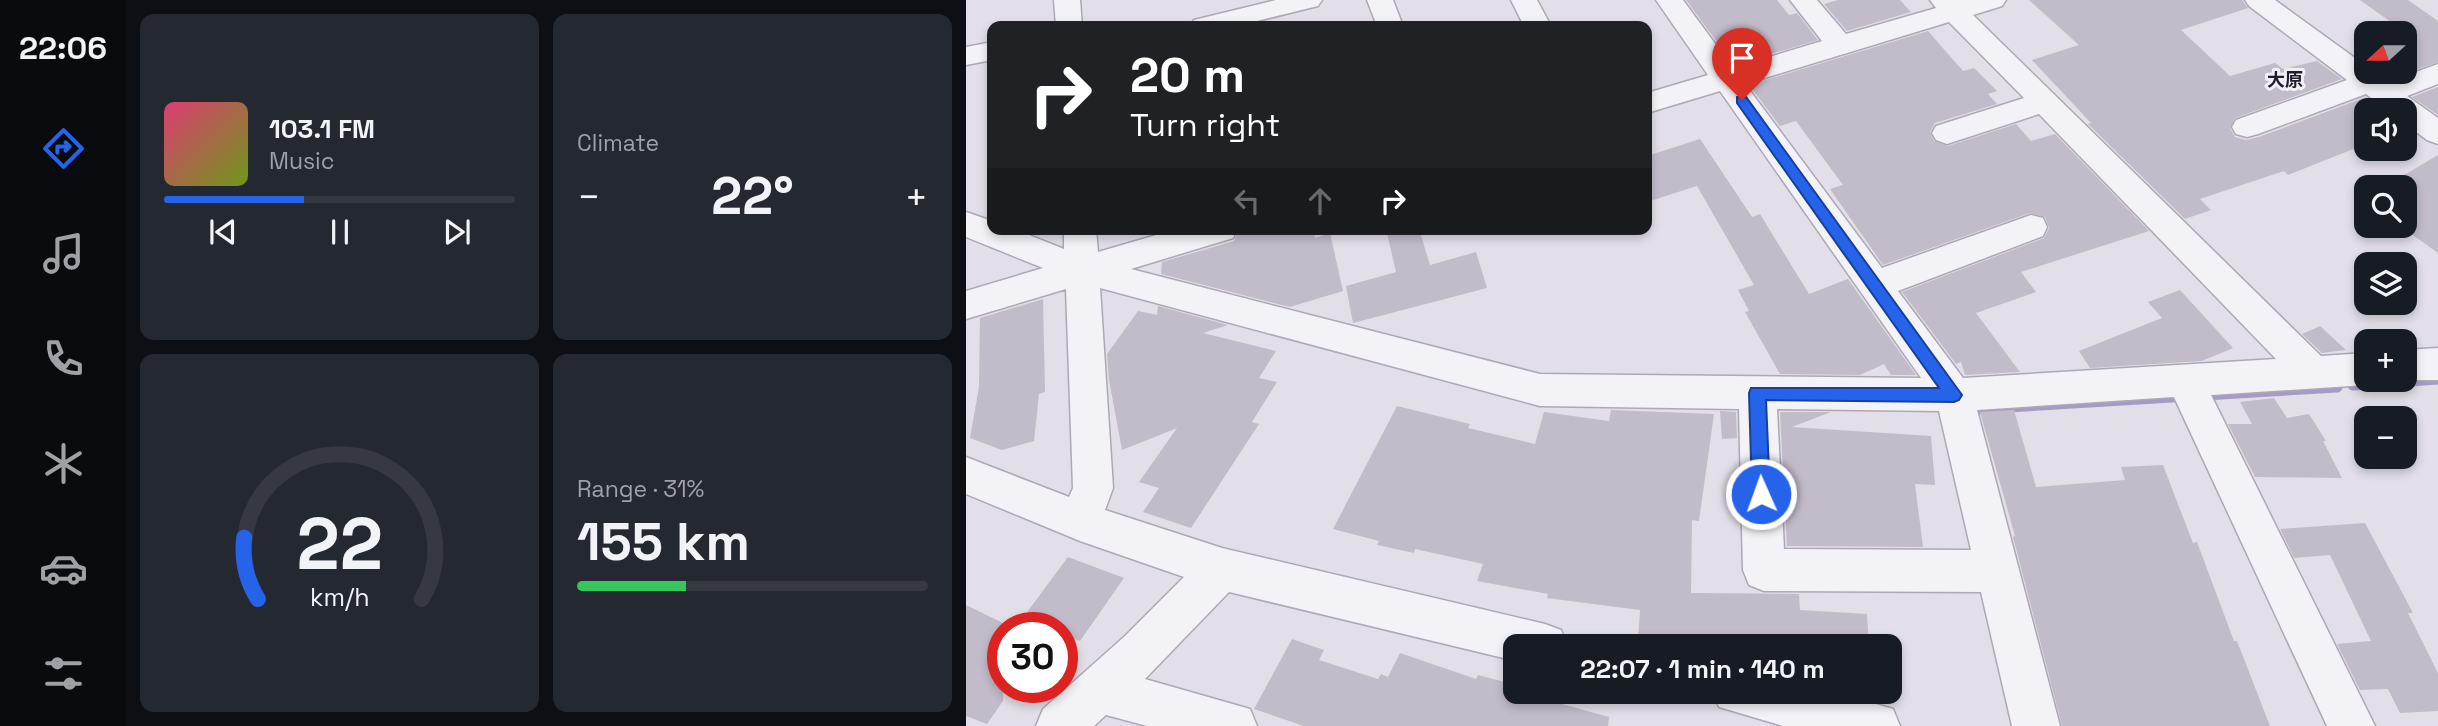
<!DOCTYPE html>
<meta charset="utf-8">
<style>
:root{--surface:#171b24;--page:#242831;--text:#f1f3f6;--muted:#9ea1a6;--line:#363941;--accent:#2563eb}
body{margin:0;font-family:"Space Grotesk","Noto Sans JP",sans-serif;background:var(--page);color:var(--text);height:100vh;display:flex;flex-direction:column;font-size:26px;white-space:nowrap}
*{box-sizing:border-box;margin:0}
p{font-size:23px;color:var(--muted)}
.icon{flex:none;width:38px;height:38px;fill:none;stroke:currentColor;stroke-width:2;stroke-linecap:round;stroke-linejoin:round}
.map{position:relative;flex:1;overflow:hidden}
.sheet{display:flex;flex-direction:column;gap:14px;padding:14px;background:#0d0f14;width:840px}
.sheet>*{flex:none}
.hud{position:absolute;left:21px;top:21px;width:665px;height:214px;border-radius:14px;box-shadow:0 4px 10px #0003;background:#202124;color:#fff;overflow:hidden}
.needle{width:46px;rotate:249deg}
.controls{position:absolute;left:1388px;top:21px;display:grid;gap:14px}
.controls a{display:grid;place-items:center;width:63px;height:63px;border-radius:14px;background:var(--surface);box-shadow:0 4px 10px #0003;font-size:35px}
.speed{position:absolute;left:21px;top:612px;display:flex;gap:14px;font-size:35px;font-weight:700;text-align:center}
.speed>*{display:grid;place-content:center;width:91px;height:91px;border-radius:50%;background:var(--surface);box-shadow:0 4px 10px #0003;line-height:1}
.speed .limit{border:10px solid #d22;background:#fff;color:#111}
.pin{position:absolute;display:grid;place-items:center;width:60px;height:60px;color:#fff;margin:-72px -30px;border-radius:50% 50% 50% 0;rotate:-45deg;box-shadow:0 0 7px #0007}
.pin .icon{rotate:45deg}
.me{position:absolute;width:77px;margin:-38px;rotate:358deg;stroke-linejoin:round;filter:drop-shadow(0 0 5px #0008)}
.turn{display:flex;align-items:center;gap:24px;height:147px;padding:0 28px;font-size:32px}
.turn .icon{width:91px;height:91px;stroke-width:2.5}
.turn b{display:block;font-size:49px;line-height:60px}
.lanes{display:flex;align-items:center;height:66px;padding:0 28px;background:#0003;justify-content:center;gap:35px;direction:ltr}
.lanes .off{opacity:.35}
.big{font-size:52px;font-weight:700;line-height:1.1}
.sheet .widget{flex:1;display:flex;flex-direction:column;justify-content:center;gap:10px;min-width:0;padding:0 24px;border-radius:14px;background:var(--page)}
.sheet .dial{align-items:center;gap:0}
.dial svg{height:182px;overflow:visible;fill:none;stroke:var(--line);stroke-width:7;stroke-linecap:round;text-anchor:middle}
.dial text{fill:var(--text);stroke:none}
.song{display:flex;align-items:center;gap:21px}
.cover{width:84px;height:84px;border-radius:10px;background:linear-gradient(135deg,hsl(340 70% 55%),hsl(80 70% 35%))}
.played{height:7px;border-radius:4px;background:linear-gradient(90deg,var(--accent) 40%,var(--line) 40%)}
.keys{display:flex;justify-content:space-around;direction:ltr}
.heat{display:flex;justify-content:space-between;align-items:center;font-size:38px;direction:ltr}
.charge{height:10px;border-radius:5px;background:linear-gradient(90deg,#34c759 31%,var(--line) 0)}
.sheet .tiles{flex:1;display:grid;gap:14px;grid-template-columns:repeat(2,1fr)}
.trip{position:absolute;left:537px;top:634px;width:399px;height:70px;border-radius:14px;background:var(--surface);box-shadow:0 4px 10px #0003;font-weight:700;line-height:70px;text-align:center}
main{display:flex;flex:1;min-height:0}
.tab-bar{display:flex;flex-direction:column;width:126px;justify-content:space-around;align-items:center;background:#090b0e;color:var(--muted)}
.tab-bar .icon{width:49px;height:49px}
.tab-bar .selected{color:var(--accent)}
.tab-bar b{font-size:32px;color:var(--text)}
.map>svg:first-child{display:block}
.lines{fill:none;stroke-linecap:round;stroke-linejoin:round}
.stream{stroke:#a69bc7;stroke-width:11}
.building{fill:#c2bcca}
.minor-casing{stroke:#ada8b5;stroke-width:3}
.minor{fill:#f3f2f6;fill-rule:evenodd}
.route{fill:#2563eb;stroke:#184099;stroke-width:2}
.labels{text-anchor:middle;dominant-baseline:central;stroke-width:6;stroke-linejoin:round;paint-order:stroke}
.far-neighbourhood-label{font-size:18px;font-weight:bold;fill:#231b2f;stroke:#f1eef5}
</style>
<main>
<nav class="tab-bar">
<b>22:06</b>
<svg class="icon selected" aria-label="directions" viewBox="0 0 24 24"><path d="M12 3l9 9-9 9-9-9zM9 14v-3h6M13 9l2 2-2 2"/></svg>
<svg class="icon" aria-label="music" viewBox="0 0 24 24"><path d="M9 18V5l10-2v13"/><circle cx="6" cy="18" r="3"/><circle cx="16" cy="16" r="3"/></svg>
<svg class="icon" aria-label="phone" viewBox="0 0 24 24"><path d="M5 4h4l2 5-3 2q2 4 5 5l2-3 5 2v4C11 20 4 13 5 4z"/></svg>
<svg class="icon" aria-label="climate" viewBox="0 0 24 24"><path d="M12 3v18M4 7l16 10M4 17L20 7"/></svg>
<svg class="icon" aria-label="car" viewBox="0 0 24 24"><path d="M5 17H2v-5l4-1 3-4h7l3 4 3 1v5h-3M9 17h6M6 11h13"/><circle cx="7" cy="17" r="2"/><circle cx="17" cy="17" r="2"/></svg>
<svg class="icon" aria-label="filters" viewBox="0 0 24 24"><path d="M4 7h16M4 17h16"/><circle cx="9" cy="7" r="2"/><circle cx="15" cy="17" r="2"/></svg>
</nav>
<section class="sheet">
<div class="tiles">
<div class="widget">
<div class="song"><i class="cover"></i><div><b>103.1 FM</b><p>Music</p></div></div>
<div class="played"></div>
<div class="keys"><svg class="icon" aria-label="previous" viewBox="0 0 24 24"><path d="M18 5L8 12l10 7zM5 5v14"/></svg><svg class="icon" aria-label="pause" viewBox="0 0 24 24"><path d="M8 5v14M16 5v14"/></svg><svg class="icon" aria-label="next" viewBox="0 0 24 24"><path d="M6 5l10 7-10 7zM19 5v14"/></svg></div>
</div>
<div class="widget"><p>Climate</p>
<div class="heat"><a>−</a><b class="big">22°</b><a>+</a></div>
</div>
<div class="widget dial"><svg viewBox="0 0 100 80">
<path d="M14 69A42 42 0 1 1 86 69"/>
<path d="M14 69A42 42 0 0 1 8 42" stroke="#2563eb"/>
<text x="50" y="56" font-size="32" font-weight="700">22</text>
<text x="50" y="72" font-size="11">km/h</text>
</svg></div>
<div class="widget"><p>Range · 31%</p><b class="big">155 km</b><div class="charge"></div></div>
</div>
</section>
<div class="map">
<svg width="1472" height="726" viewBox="0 0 1472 726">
<rect width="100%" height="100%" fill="#e2dfe8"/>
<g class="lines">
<g class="stream">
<path d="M1387 385 1472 379"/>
<path d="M1010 409 1371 387"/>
</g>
</g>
<g class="building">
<path d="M720 0H811L823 15 831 13 852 40 768 65Z"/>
<path d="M872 0H934L945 12 881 31 858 4Z"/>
<path d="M1063 0H1276L1282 8 1215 30 1264 76 1309 63 1317 69 1351 61 1376 79 1269 118 1264 128 1269 137 1280 140 1293 137 1400 97 1417 110H1400V144L1322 175 1318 171 1234 199 1245 210 1219 219 1122 124 1125 123 1066 60 1113 45Z"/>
<path d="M1394 0H1442L1472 21V62L1422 79 1412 72H1438V44L1450 40Z"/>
<path d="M962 31 997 71 1008 68 1031 91 1022 94 1031 104 969 123 964 132 968 141 982 146 1050 124 1065 141 1089 134 1183 231 1055 272 1070 292 1010 313 1054 372 999 375 995 362 990 364 936 292 1078 238 1083 228 1079 217 1064 213 917 265 864 189 877 185 830 121 814 126 783 85Z"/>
<path d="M1472 87V115L1446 97Z"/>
<path d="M734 139 786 217 794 214 843 294 882 279 950 375H925L918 364 894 375 814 374 779 312 783 311 772 290 788 285 731 186 681 202V156Z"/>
<path d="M1472 155V253L1434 226H1438V187H1418Z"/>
<path d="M273 229H347L349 238 364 233 377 291 324 307 195 274 196 262 268 241Z"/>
<path d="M420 229H453L464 265 510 252 521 288 387 323 380 286 430 272Z"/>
<path d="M1214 290 1267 348 1236 361 1124 368 1113 351 1196 318 1182 302Z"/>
<path d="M77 299 79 392 73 394 68 441 36 450 4 438 13 387 14 318Z"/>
<path d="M192 306 262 325 237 333 310 351 293 378 311 382 286 422 293 424 225 528 177 512 193 488 173 482 211 428 156 450 143 380 141 354 172 311 191 315Z"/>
<path d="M1354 326 1380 350 1356 353 1336 334Z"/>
<path d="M1308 398 1321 418 1343 414 1360 441H1357L1376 478 1289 477 1262 424H1286L1274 402Z"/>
<path d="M431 406 504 424 502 428 569 444 578 412 643 421 645 410 748 414 733 521 726 520 725 593 833 594 834 610 901 614 903 646H734L733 642 672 641 674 610 581 598 582 594 511 581 517 564 449 549 448 553 411 545 413 541 367 529Z"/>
<path d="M1048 410 1070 487 1159 480 1155 467 1197 465 1227 543 1231 542 1268 641H1271L1304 726H1096L1047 537 1049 536 1014 412Z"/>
<path d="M754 411 770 412 771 438 756 439Z"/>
<path d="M814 412H865L826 427 965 436 969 485 949 484 957 547 821 546Z"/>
<path d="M1399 523 1447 613H1442L1472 673V711L1434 713 1422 689 1394 690 1371 644 1405 641 1364 555 1328 558 1314 529Z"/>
<path d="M102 557 158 578 114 641 96 634V628H81L56 619Z"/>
<path d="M0 605 37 623V701L21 724 0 716Z"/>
<path d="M326 639 358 650 353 660 412 679 415 674 422 677 434 653 510 679 512 675 550 685V691H569L567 696 643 717 642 726H338L288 709Z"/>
</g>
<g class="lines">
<g class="minor-casing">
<g id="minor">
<path d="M88 0H114L116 26H90Z"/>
<path d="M310 0H356L352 6 271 26H224L228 20Z"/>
<path d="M401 0H427L437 26H411Z"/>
<path d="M545 0H571L585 26H558Z"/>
<path d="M690 0H717L767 68 856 41 824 0H851L880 34 970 8 964 0H1040L1036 6 1007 15 1355 356 1400 353V380H1413L1400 385 1245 395 1409 726H1361L1208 397 1011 410 1094 726H1046L1015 592 798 591 783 585 777 570 773 409 574 406 134 288 147 488 139 510 256 548 579 624 595 630 601 646H550V661L263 592 179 679 284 709 291 726H181L140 715 128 726H70L77 709 159 636 218 577 114 541 0 494V457L103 497 107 488 100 289 0 319V291L77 268 0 237V212L26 221V229H48L98 249V229H130L132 252 211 229H271L267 238 165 269 574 374 955 378 754 91 681 113V93L742 75ZM983 22 1058 98 970 126 966 133 970 140 981 144 1073 114 1310 359 997 378 932 291 1077 236 1081 227 1077 218 1065 215 916 268 779 84ZM811 409 973 411 1005 550 818 549Z"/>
<path d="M1279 0H1309L1400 66V72H1408L1422 82 1472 64V84L1441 96 1472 118V144L1461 140 1438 123V110H1421L1400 94 1292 134 1281 137 1270 134 1266 127 1270 120 1381 80 1283 6Z"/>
<path d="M26 42V60L0 65V47Z"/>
<path d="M1472 348V380H1433H1438V350Z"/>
<path d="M746 691H864L927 709 934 726H817L753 707Z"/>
</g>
</g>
<use href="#minor" class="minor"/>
</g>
<path class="route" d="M776 96 780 97 996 395 993 400 988 402 800 400 804 494 801 499 795 502 789 499 786 494 783 393 785 388H973L771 103V97Z"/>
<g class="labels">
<g class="far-neighbourhood-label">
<text x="1319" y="79">大原</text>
</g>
</g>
</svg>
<div class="controls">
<a><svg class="needle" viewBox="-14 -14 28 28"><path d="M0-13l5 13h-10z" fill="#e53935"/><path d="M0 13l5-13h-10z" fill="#9ea1a6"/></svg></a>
<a><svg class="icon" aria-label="sound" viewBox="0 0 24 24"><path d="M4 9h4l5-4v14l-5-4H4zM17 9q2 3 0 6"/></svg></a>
<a><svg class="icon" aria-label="search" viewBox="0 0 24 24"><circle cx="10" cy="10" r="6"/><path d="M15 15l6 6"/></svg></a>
<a><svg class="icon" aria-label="layers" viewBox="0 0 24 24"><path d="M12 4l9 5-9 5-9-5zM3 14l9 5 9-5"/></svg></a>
<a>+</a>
<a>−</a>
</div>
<div class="speed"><div class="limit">30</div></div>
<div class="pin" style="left:776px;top:100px;background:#d93025"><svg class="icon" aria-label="arrive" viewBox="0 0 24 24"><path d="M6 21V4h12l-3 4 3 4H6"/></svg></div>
<svg class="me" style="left:795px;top:494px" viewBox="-20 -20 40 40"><circle r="17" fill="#2563eb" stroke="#fff" stroke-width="3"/><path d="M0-11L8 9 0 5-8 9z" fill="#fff"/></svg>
<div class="trip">22:07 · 1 min · 140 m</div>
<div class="hud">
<div class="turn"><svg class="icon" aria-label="right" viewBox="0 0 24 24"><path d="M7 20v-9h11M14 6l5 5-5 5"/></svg><div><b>20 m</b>Turn right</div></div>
<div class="lanes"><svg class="icon off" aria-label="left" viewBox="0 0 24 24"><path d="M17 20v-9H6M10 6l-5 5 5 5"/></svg><svg class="icon off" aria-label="ahead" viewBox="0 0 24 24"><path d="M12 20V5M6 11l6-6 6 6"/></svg><svg class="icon" aria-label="right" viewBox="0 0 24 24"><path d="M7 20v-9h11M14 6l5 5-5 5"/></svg></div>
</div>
</div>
</main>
